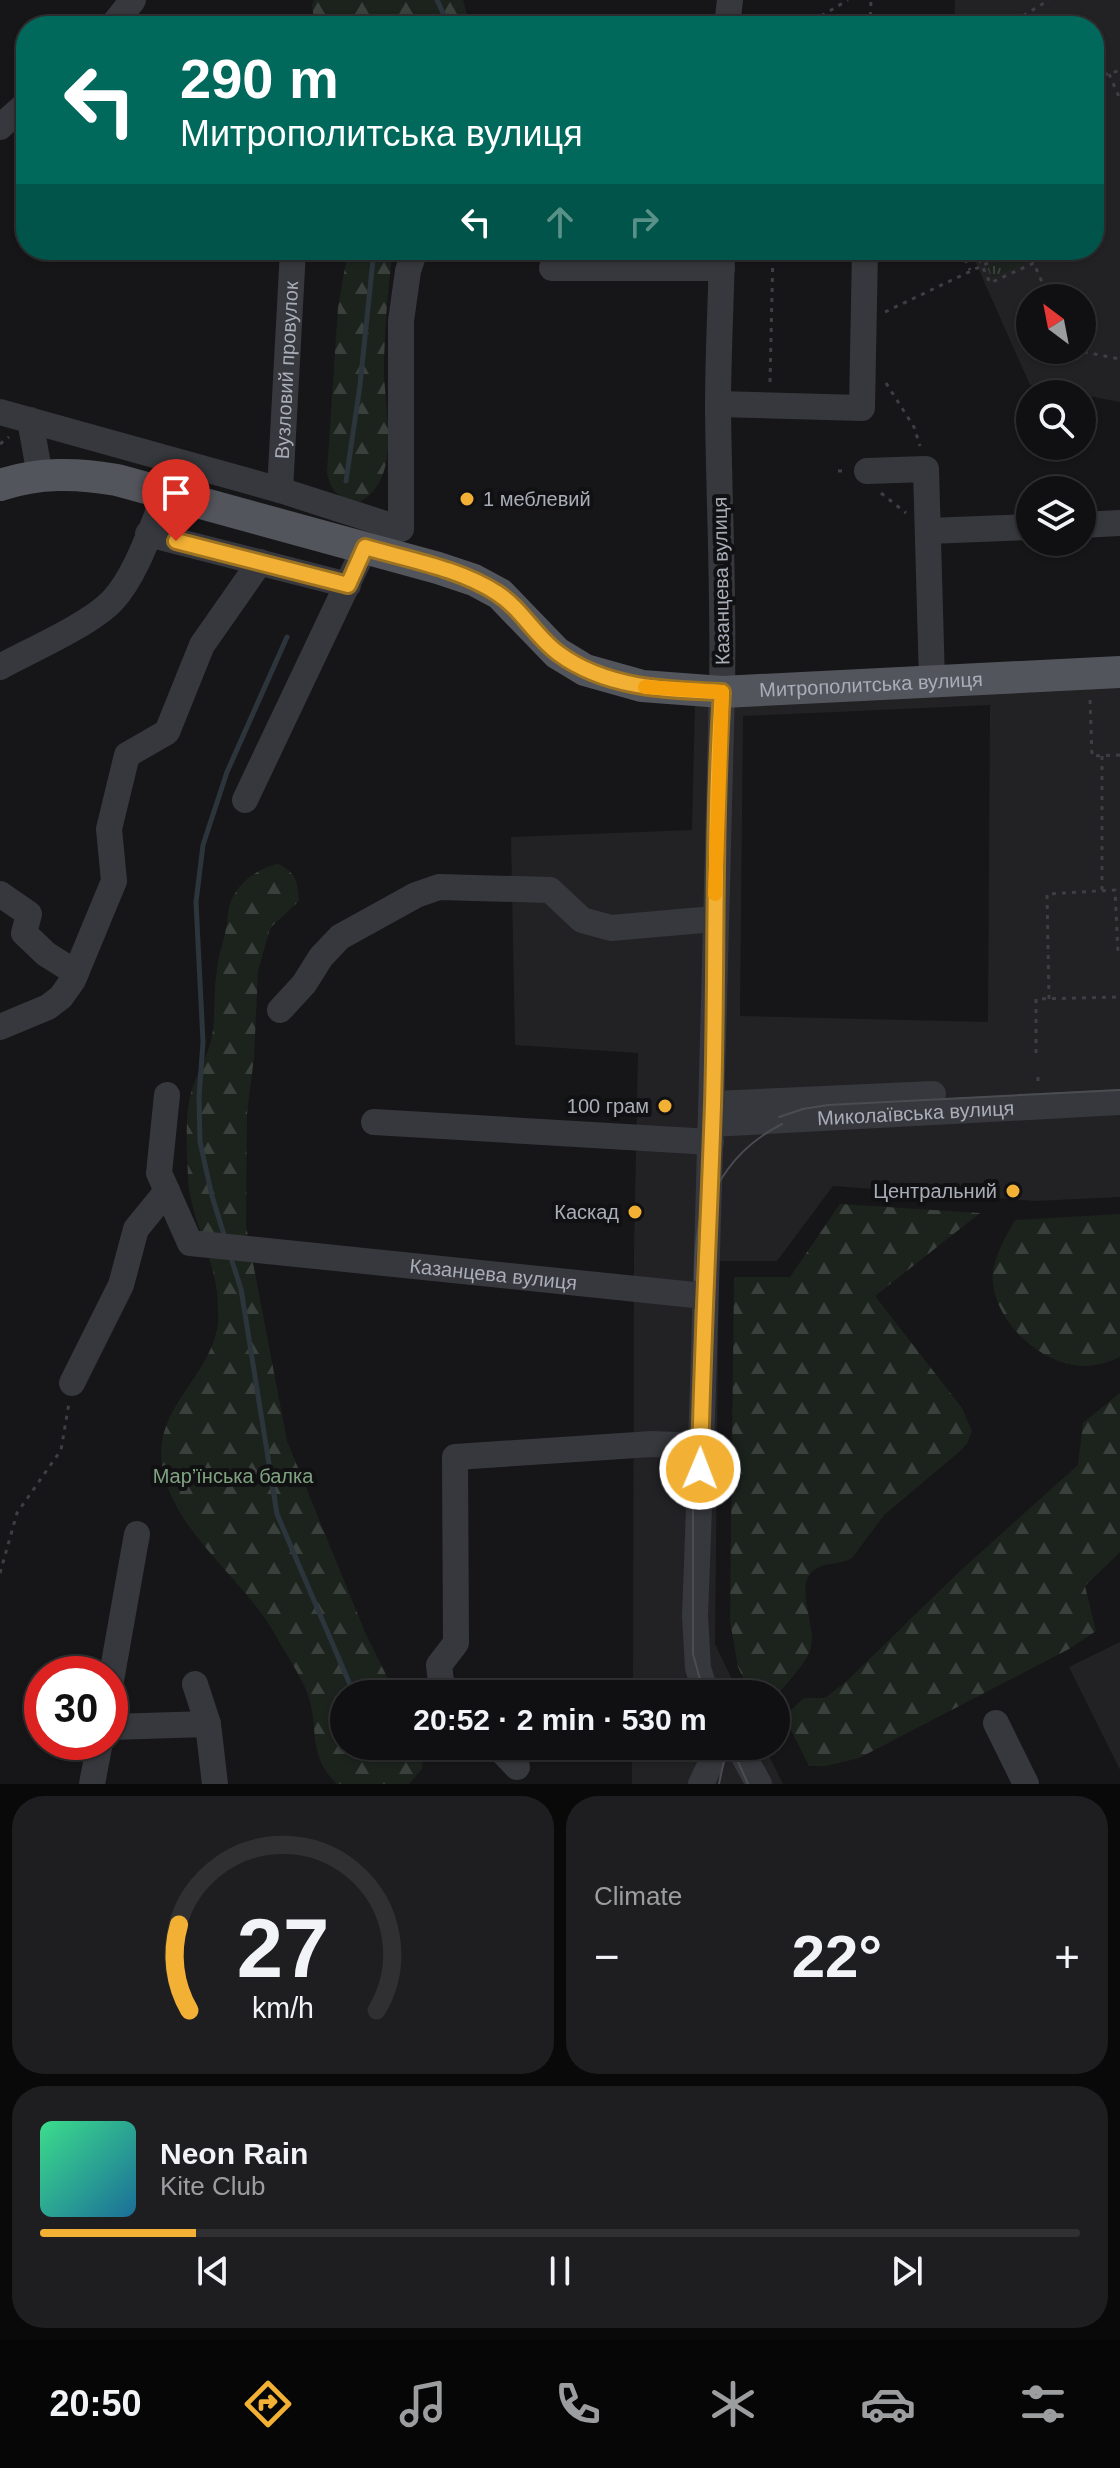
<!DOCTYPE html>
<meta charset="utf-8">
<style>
:root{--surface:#101012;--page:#1e1e20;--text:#f1f3f6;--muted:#9c9d9f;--line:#303032;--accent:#f2b134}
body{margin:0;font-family:Helvetica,sans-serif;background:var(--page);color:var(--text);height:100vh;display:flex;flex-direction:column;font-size:30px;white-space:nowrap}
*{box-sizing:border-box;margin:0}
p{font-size:26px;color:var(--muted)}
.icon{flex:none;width:44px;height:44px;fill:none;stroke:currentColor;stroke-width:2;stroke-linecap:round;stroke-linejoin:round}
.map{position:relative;height:1784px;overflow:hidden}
.drawer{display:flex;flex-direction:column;gap:12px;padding:12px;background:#09090a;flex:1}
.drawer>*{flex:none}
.top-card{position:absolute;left:16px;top:16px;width:1088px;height:244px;border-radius:32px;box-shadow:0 2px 6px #0004,0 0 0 2px var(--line);background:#00695c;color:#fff;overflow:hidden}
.needle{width:52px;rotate:328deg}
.buttons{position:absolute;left:1016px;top:284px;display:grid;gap:16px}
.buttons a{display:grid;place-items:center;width:80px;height:80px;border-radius:50%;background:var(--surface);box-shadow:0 2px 6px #0004,0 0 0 2px var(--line);font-size:40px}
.speed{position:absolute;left:24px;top:1656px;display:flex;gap:16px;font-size:40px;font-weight:700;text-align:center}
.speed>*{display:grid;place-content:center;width:104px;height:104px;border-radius:50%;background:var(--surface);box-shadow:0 2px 6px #0004,0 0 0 2px var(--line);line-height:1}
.speed .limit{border:12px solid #d22;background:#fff;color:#111}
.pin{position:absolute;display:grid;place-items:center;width:68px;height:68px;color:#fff;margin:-82px -34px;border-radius:50% 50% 50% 0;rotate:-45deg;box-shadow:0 0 8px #0007}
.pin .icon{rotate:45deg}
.me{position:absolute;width:88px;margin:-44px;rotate:1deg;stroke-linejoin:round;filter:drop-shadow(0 0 6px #0008)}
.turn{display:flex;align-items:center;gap:28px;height:168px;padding:0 32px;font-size:36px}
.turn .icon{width:104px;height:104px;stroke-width:2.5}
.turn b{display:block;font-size:56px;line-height:68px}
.lanes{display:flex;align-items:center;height:76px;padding:0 32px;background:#0003;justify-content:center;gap:40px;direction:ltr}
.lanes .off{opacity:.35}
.big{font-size:60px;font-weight:800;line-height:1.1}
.drawer .widget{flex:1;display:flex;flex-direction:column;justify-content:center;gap:12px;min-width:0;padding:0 28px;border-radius:32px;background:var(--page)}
.drawer .dial{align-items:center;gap:0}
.dial svg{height:208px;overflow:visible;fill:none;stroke:var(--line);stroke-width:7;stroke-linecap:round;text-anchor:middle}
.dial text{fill:var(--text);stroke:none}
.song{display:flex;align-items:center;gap:24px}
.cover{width:96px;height:96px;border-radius:12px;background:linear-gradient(135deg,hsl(150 70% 55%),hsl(200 70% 35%))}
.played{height:8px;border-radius:4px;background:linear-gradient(90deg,var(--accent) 15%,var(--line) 15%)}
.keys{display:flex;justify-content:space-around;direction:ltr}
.heat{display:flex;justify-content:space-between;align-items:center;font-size:44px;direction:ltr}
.drawer .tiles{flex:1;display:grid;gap:12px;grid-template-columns:1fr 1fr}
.widget:last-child{grid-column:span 2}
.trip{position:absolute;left:330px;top:1680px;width:460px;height:80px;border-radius:40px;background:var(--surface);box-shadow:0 2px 6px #0004,0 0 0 2px var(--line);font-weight:800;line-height:80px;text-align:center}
.tabs{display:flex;height:128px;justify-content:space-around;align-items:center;background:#060607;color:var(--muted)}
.tabs .icon{width:56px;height:56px}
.tabs .current{color:var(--accent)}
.tabs b{font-size:36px;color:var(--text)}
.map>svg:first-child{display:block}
.built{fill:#222225;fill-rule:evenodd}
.grass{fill:url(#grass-tufts)}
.forest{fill:url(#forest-firs)}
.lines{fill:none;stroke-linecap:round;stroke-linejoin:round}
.stream{stroke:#2c353c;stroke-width:5}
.path{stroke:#3d3f44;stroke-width:3;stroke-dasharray:4 6;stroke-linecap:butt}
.minor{stroke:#37383d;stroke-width:26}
.major{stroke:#53555c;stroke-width:32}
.tram{stroke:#4a4c52;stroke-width:2}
.route-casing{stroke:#9d7322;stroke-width:20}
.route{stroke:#f2b134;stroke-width:14}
.slow{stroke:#f59e0b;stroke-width:14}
.poi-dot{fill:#f2b134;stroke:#111113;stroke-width:3}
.labels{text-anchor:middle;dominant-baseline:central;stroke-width:8;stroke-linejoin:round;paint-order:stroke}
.street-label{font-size:20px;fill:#a8adb8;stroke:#111113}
.poi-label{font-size:20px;fill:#a8adb8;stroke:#111113;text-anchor:end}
.park-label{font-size:20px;fill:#7fa381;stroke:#111113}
</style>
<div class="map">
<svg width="1120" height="1784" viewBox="0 0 1120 1784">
<defs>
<pattern id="grass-tufts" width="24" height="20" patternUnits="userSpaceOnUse" patternTransform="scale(2)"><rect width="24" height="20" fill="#1c231d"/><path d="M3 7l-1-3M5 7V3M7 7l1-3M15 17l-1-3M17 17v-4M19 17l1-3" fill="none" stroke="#3a403c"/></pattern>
<pattern id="forest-firs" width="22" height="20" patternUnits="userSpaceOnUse" patternTransform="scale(2)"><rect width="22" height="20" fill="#1c231d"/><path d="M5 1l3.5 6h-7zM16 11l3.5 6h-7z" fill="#3a403c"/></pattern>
</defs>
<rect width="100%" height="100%" fill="#161618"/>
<g class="built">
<path d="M955 0H1120V402L1030 385 970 250H1094V26H954ZM1030 298H1082V350H1030Z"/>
<path d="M1120 683V1197L1035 1201 833 1186 777 1261H719L715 1644 739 1694H633L634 1249 638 1053 515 1045 511 837 692 830 695 701ZM990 705 988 1022 740 1016 743 716Z"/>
<path d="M1120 1642V1770L1069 1667Z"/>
<path d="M632 1746H764L783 1784H632Z"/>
</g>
<path class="grass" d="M1021 252 1026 262 992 278 987 267Z"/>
<g class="forest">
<path d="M314 0H463L470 26H315L312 5Z"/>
<path d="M348 250H393C388 286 385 324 384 361 382 403 406 481 357 503 338 496 331 493 327 472L338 308Z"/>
<path d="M278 864C296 873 298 881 299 901L270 928 258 971 254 1057 247 1113 246 1226 287 1441 365 1632 390 1683 398 1694H344V1746H425L422 1769 409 1784H337C306 1754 320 1729 308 1695 301 1675 286 1655 276 1636 248 1584 182 1538 165 1479 146 1413 204 1386 217 1330 219 1319 218 1304 217 1293 213 1253 190 1218 188 1177 187 1149 184 1113 193 1086 200 1066 211 1051 213 1030 215 1010 214 989 217 969 218 956 224 942 226 928 228 921 227 912 230 904 236 884 259 867 278 864Z"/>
<path d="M840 1204 980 1213 875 1296 962 1408 972 1431 968 1442 959 1452 884 1515 852 1558C839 1566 822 1561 811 1573 796 1589 816 1626 811 1647 809 1660 787 1683 778 1694H751L738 1667 730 1621 734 1277H790Z"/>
<path d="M1120 1214V1357C1109 1362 1096 1366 1084 1366 1042 1365 998 1325 993 1284 990 1263 1005 1238 1015 1220Z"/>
<path d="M1120 1393V1552L1085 1586 1096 1631 1069 1649 859 1758 826 1766H809L784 1716 804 1698H825L847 1681 959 1572 1078 1465 1083 1423Z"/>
</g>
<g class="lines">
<g class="stream">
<path d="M437 0 449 26"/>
<path d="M346 481 360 385 374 250"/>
<path d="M225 1238 212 1196 200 1142 199 1097 203 1042 196 902 203 845 227 772 287 637"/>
<path d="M230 1255 241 1289 277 1514 354 1694"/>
</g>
<g class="path">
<path d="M804 26 848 0"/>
<path d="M870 26 871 0"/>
<path d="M1006 26 1049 0"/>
<path d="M1094 74H1109L1120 70"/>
<path d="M1109 74 1120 99"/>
<path d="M949 250 964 257"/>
<path d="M961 250 970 270"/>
<path d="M975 250 990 283 1034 263"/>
<path d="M1028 250 1049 298"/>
<path d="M886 257 899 250"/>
<path d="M885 312 1015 250"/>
<path d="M1074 350 1120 359"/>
<path d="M770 382 773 250"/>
<path d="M886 383 914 427 920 446"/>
<path d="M0 444 9 437"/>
<path d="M838 471H847"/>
<path d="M881 493 906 513"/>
<path d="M1090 700 1092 756 1120 755"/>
<path d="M1102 756V891"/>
<path d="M1049 999 1047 894 1115 890 1118 953"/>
<path d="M1036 1053V999L1120 997"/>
<path d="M1038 1077V1086"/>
<path d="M0 1573 17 1513 61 1450 69 1403"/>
</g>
<g class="minor">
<path d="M112 26 133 0"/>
<path d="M727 26 730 0"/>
<path d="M0 127 26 104"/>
<path d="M552 268H722"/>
<path d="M718 404 862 408 865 250"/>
<path d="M0 412 280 490 401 529V321L408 271 415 250"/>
<path d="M30 420 40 476"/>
<path d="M867 471 926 469 932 681"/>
<path id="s1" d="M280 490 293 250"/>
<path d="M1082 525 1120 523"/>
<path d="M928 531 1030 527"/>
<path d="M148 534 348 585"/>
<path d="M0 667C31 650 91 624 113 600 137 574 152 525 166 493"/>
<path d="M245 800 365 547"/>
<path d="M0 894 29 914 24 933 46 954 76 973"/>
<path d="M280 1010 304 984 321 957 340 937 416 895 439 887 550 890 582 920 611 928 714 919"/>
<path d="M0 1027 48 1007 61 997 73 980 114 881 109 829 127 755 167 732 202 645 260 562"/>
<path id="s2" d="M167 1095 159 1173 190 1243 704 1296"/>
<path d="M713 1104 933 1094"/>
<path d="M374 1122 711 1142"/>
<path id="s3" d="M712 1124 1120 1102"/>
<path d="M72 1383 121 1285 136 1229 167 1191"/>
<path d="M195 1684 208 1724 215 1784"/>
<path d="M110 1686 137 1534"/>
<path d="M451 1694 441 1682 439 1665 456 1643 455 1457 652 1444 700 1446"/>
<path d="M706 1694 698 1668 695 1616C707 1308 714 999 722 690 724 596 719 502 718 408 718 355 721 303 722 250"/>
<path d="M996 1723 1026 1784"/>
<path d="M110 1727 208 1724"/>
<path d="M497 1746 517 1767"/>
<path d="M738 1746 759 1784"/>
<path d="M92 1784 100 1742"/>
<path d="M701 1784 719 1746"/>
</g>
<path class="major" id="s4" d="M0 485C39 472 77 473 117 480L438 568 474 580 500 594 557 653 585 670 642 686 722 692 1120 672"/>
<g class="tram">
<path d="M779 1117 803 1109 828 1105 1120 1090"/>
<path d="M714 1191C731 1160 751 1140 782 1124"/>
<path d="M695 1280C695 1247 697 1219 708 1188"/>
<path d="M694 1431 695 1310"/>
<path d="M693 1461V1654L704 1694"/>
<path d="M731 1746 748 1784"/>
<path d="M719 1784 726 1751"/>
</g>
</g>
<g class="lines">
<g class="route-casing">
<path id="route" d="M176 541 348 585 365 547C409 560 458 568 497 593 521 608 535 636 558 653 605 688 665 690 722 692 713 829 717 967 713 1105 709 1226 702 1347 700 1469"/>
</g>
<use href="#route" class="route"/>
<path class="slow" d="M645 687 722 692 715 894"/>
</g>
<g class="poi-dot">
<circle cx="467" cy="499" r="8"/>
<circle cx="665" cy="1106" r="8"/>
<circle cx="1013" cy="1191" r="8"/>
<circle cx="635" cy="1212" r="8"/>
</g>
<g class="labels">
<g class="street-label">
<text stroke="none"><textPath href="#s1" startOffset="120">Вузловий провулок</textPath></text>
<text transform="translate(721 581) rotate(-91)">Казанцева вулиця</text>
<text stroke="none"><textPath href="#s4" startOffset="922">Митрополитська вулиця</textPath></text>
<text stroke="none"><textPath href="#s3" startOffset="204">Миколаївська вулиця</textPath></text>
<text stroke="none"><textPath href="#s2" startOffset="460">Казанцева вулиця</textPath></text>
</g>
<g class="poi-label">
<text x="483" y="499" text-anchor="start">1 меблевий</text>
<text x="649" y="1106">100 грам</text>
<text x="997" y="1191">Центральний</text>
<text x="619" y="1212">Каскад</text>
</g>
<g class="park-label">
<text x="233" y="1476">Мар’їнська балка</text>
</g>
</g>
</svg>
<div class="buttons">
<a><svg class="needle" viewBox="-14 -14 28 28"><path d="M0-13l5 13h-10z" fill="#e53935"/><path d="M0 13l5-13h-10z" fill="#9c9d9f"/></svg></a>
<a><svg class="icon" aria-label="search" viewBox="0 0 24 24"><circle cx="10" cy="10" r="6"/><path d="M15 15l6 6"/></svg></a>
<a><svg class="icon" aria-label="layers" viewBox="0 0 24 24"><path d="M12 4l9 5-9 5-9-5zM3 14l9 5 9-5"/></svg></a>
</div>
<div class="speed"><div class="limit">30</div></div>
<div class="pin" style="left:176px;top:541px;background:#d93025"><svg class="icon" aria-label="arrive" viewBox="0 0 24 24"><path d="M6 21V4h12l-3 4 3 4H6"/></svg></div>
<svg class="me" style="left:700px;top:1469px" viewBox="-20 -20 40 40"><circle r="17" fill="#f2b134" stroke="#fff" stroke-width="3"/><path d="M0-11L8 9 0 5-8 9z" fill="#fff"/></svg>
<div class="trip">20:52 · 2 min · 530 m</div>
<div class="top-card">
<div class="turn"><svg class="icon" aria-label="left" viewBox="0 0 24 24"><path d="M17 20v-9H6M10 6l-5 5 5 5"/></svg><div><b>290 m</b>Митрополитська вулиця</div></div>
<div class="lanes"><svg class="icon" aria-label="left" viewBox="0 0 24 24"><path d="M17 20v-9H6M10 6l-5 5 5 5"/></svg><svg class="icon off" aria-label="ahead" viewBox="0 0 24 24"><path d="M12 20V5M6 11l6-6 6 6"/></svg><svg class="icon off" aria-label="right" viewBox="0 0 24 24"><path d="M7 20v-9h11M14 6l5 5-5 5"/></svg></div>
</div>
</div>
<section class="drawer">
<div class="tiles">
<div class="widget dial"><svg viewBox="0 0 100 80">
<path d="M14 69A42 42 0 1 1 86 69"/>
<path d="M14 69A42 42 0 0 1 10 36" stroke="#f2b134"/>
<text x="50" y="56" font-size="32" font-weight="700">27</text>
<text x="50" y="72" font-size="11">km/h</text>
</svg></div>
<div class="widget"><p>Climate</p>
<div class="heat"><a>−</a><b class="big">22°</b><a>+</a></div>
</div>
<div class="widget">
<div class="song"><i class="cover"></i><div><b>Neon Rain</b><p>Kite Club</p></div></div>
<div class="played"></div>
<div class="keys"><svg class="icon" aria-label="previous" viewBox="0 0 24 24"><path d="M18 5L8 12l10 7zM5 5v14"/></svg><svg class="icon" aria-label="pause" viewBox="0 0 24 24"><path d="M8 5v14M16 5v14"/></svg><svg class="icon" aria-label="next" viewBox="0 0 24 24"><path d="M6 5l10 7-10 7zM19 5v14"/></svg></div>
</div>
</div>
</section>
<nav class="tabs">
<b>20:50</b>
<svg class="icon current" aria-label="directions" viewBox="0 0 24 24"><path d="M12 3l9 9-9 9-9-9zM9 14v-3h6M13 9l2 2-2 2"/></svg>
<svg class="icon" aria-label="music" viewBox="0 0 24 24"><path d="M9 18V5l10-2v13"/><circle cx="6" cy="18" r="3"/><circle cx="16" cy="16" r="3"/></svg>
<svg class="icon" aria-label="phone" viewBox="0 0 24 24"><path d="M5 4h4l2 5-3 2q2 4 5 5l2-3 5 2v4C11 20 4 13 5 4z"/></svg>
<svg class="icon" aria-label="climate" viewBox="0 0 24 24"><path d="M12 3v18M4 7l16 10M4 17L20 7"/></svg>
<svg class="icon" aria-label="car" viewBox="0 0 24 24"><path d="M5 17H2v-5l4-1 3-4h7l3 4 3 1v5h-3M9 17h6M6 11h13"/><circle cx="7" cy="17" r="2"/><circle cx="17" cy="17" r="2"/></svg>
<svg class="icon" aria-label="filters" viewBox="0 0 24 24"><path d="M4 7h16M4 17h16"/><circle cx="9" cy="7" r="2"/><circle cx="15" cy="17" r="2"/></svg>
</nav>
